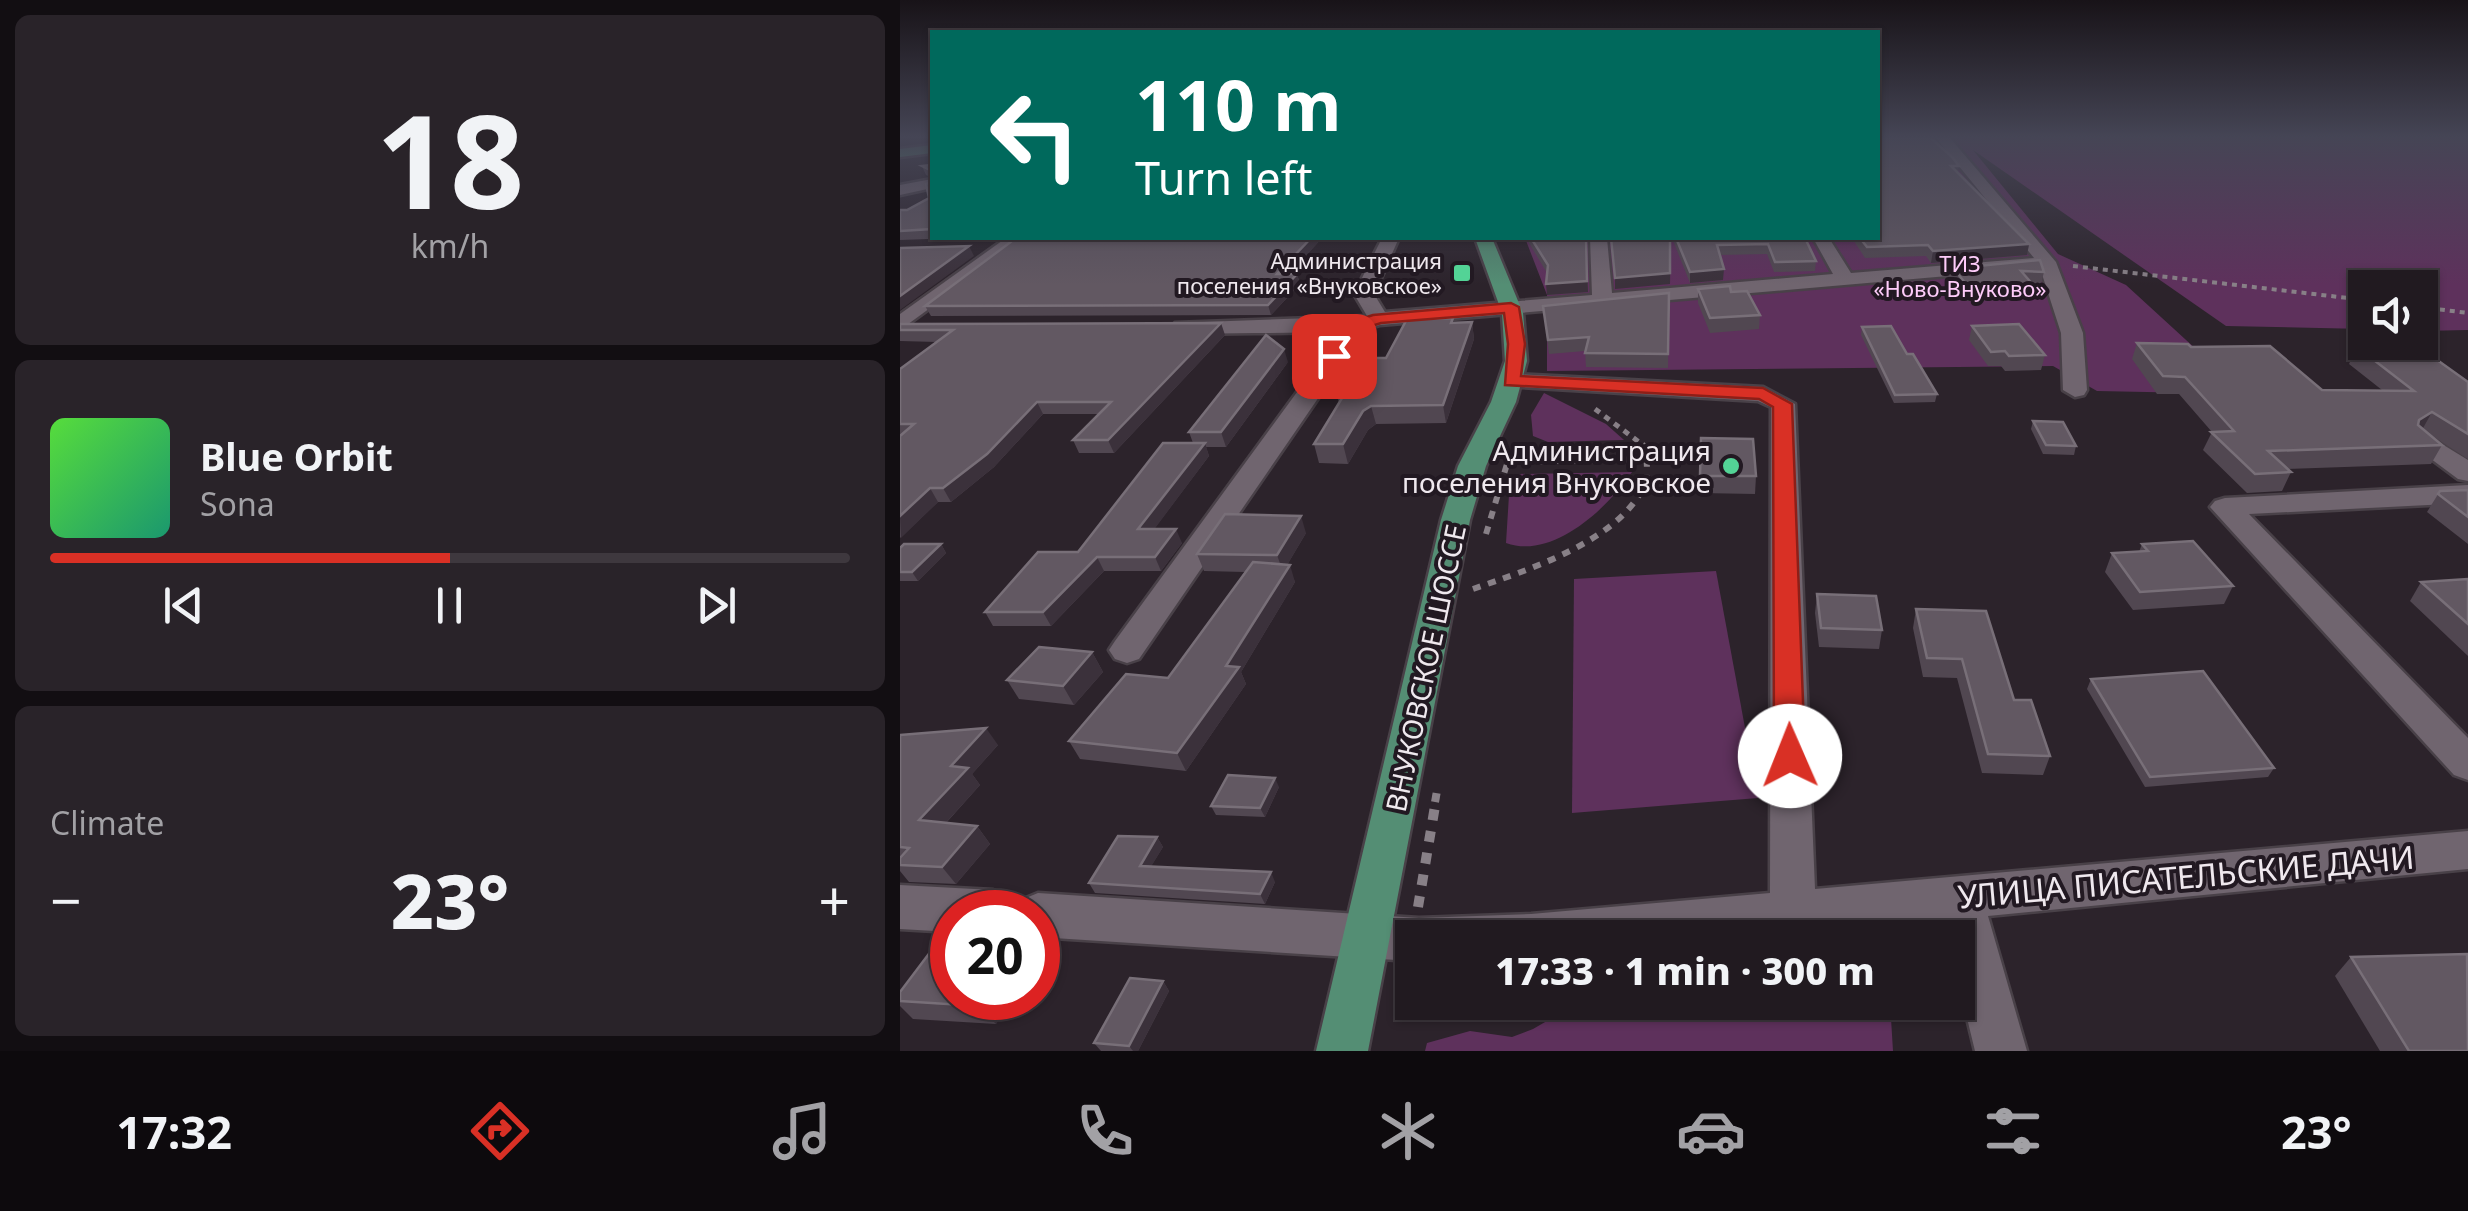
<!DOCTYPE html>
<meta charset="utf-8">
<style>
:root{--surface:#211a20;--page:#292329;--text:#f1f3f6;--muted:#a2a1a5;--line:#3e383e;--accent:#d93025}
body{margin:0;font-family:"Noto Sans",sans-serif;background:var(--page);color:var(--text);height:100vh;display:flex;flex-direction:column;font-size:38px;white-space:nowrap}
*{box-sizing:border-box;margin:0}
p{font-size:32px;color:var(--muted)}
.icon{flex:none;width:55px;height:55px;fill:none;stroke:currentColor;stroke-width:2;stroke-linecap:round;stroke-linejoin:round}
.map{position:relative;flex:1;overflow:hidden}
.panel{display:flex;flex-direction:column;gap:15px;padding:15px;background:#120e12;width:900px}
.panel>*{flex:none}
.guide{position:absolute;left:30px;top:30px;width:950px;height:210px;border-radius:0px;box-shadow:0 2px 8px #0004,0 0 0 2px var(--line);background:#00695c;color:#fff;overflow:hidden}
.buttons{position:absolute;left:1448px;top:270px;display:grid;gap:20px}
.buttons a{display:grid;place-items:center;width:90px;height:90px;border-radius:0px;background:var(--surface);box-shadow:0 2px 8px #0004,0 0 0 2px var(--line);font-size:50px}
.speed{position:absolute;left:30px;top:890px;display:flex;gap:20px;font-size:50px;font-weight:700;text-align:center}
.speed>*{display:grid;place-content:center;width:130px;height:130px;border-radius:50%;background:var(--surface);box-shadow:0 2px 8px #0004,0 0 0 2px var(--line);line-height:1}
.speed .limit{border:15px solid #d22;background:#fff;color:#111}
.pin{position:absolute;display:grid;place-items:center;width:85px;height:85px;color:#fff;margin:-42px;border-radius:20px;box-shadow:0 5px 15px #0006}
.me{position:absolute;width:110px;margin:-55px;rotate:359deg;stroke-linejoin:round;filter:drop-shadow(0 0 8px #0008)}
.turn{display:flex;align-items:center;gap:35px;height:210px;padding:0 40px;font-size:45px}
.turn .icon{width:130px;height:130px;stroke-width:2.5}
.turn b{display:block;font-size:70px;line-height:85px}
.big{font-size:75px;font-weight:800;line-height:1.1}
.panel .tile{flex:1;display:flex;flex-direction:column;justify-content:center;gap:15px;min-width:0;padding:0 35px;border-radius:15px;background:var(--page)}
.panel .dial{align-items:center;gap:0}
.dial b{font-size:130px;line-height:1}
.song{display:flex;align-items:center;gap:30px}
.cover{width:120px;height:120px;border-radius:15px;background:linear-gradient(135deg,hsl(110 70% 55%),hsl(160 70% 35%))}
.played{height:10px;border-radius:5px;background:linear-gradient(90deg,var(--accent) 50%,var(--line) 50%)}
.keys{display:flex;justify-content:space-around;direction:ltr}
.heat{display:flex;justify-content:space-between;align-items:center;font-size:55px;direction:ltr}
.trip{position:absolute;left:495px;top:920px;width:580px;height:100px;border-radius:0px;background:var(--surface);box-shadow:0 2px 8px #0004,0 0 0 2px var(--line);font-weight:800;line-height:100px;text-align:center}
.menu{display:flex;height:160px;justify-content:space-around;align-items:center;background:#0d0a0d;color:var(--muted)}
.menu .icon{width:70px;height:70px}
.menu .current{color:var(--accent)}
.menu b{font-size:45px;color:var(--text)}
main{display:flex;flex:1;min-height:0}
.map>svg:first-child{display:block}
.green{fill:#5e315c}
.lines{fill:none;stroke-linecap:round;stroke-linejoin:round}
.minor-casing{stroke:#494148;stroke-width:5}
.major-casing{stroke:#494148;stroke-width:5}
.path-far4{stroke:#888087;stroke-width:4;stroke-dasharray:5 5;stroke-linecap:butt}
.path-far3{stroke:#888087;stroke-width:5;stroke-dasharray:6 6;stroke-linecap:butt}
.path-far2{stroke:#888087;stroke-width:6;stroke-dasharray:8 8;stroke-linecap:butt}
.path-far1{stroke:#888087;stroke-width:8;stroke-dasharray:9 9;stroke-linecap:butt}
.path{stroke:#888087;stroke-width:10;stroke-dasharray:11 11;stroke-linecap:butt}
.minor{fill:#70656f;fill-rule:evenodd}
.major{fill:#548e74;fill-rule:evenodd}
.wall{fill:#514751}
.shaded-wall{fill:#3b313b}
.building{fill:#625862;stroke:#786f78;stroke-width:2.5}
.route{fill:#d93025;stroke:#8d1f18;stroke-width:2.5}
.poi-dot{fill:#53d396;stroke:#221922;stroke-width:4}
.labels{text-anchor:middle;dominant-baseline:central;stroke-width:8;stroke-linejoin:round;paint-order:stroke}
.far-poi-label{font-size:22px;fill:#efe8ee;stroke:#221922;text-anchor:end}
.far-park-label{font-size:22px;fill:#feccfa;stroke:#221922}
.poi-label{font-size:28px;fill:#efe8ee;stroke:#221922;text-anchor:end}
.street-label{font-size:28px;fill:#efe8ee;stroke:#221922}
.near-street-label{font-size:32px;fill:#efe8ee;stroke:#221922}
</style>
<main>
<section class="panel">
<div class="tile dial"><b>18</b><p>km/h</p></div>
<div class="tile">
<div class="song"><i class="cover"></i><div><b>Blue Orbit</b><p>Sona</p></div></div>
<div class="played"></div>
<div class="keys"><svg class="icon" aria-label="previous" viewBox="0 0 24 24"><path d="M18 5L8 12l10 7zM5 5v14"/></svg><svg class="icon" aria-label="pause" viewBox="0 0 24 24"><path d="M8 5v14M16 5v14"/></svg><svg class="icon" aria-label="next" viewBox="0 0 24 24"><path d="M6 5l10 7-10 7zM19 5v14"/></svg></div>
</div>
<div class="tile"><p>Climate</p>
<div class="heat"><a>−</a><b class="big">23°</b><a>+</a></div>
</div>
</section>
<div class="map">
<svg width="1568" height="1051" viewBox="0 0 1568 1051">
<rect width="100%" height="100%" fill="#2c232b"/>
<g class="green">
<path d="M978 138H1568V330L1520 331V288H1465V329L1326 326 1073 150 1158 254 1226 285 1345 394 1197 391 1153 366 647 371V295L625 238H978Z"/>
<path d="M644 393 706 424 724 440 648 442 633 436 631 415Z"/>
<path d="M732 472C707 509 652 560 606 543L609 495 618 474Z"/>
<path d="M816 571 858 798 672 813 674 579Z"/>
<path d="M990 1002 993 1051H525L527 1043 570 1031 612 1037 633 1029 678 1003Z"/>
</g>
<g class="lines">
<g class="minor-casing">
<g id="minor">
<path d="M1036 138H1050L1156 262 1183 333 1187 390 1184 395 1175 397 1163 390 1161 333 1140 268 480 325 465 330 239 659 227 663 215 659 209 650 215 641 441 332 283 334 275 333 272 328 275 323 467 316 454 294 482 238H499L474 294 485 312 692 295 690 238H707L712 293 933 274 913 238H929L951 273 1134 258Z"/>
<path d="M32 179V188L0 195V185Z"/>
<path d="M106 238H126L0 330V314Z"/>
<path d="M612 374 863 387 895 404 915 889 1568 831V869L1088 916 1127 1051H1075L1058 981V938H1047L1043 920 862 938H512V961L138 937V912H52V932L0 929V885L93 890 109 897 116 912 121 900 138 893 519 918 631 914 870 893 871 407 858 401 604 386 600 381 604 376Z"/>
<path d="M1524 433 1568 460V481L1558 479 1515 447 1511 441Z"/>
<path d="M1568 485V503L1349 514 1568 738V780L1554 775 1310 507 1315 501 1325 498Z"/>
</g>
</g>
<g class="major-casing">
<g id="major">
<path d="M32 145V153L0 157V149Z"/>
<path d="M575 238H592L623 313 627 361 616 402 586 466 570 520 468 1051H416L541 520 558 466 591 402 605 361 602 313Z"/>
</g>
</g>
<g class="path-far4">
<path d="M1173 266 1465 300"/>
<path d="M1520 307 1568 313"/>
</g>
<path class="path-far3" d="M695 409 743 445"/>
<g class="path-far2">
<path d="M607 462 746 459"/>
<path d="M586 534 607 464"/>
<path d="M573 589C627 570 718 542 744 486 749 474 746 459 746 447L740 443"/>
</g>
<path class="path-far1" d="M535 802 537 791"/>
<path class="path" d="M518 907 536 800"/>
<use href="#minor" class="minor"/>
<use href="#major" class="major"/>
</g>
<g class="wall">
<path d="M978 138 1059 166 1058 172 1129 244 1127 255 1031 263 1026 256 965 258 952 238H978Z"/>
<path d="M32 165V238H58L0 240V210H7L29 198 31 177 26 175 22 166Z"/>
<path d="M116 238H422L389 274H397L400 284 371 315 31 316 25 306Z"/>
<path d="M626 238H687L688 292 647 295V273Z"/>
<path d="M772 238H905L916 261 915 271 874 272 867 254 820 255 823 280 790 283Z"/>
<path d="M1047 269 1144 272 1141 284H1132L1135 287 1132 299 1067 301 1056 286H1049L1045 281Z"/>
<path d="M798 289 831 292 860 315 859 329 810 333 798 303Z"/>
<path d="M769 293 768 368 686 367 685 351 649 354 643 306Z"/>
<path d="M554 322H572L574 339 546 423 476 424 468 430 448 464 419 463 414 444 439 403 434 385Z"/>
<path d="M0 324 325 335 214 453H179L173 440 198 414H143L94 467 51 502H38L0 538V369L37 342 0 341Z"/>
<path d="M1072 326 1145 355 1141 370 1105 371 1101 366H1088L1069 340Z"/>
<path d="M962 327 1037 394 1035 402 994 403 961 335Z"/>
<path d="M1237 343 1291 347 1422 390H1482L1449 364 1457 347 1568 382V459L1528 433 1542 445 1531 464 1387 469 1391 472 1382 491 1347 493 1303 450 1312 432 1279 394H1257L1232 359Z"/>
<path d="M388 362 326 447H306L309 456 254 529 282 543 261 571H204L151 626H93L85 612 178 552 293 443 289 432Z"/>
<path d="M1133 421 1176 446 1174 455 1143 454 1131 429Z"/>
<path d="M801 438 856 476 855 494 800 493Z"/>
<path d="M1568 490V544L1527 512 1540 491Z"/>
<path d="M406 533 387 565 395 582 341 672 346 684 286 771 180 759 169 741 268 678 345 572 304 571 297 554Z"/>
<path d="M41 544 46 553 18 581H0V548Z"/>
<path d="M1242 544 1333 586 1324 604 1233 610 1205 572 1212 553 1239 552Z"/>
<path d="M1568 579V656L1510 601 1521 582Z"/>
<path d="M917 594 982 630 979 649 919 647 915 613Z"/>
<path d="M1016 609 1114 700 1150 756 1143 775 1082 773 1057 678 1023 677 1013 628Z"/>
<path d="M192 652 203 672 174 705 119 699 107 680Z"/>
<path d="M1191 679 1374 768 1368 777 1245 787 1187 689Z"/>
<path d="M0 735 98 745 72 774 80 785 46 823 77 826 90 844 56 884 9 882 0 871Z"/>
<path d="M379 787 365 817 316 815 311 806Z"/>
<path d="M257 837 263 847 251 866 375 882 365 904 195 893 189 883Z"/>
<path d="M1451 957 1568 1051H1480L1435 976Z"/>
<path d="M263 981 269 991 238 1051H201L194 1043Z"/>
<path d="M0 992 52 998H113L96 1024 13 1019 0 1006Z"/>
</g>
<g class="shaded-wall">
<path d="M411 238H422L380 285 377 274Z"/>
<path d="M686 238 688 292 647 295 646 284Z"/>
<path d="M771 238 770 284 715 289V278Z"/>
<path d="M1129 244 1127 255 1031 263 1033 251Z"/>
<path d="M69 246 74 256 0 310V296Z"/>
<path d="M824 269 823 280 790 283V272Z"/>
<path d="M397 274 400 284 371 315 368 305Z"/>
<path d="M572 322 574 339 546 423 543 405Z"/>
<path d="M321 323 325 335 214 453 208 440Z"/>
<path d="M384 349 388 362 326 447 321 432Z"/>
<path d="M137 402 143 414 94 467 51 502 43 488Z"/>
<path d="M471 406 476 424 468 430 448 464 443 444 463 411Z"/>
<path d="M1532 412 1522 430 1509 438 1519 420Z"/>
<path d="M305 443 309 456 244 543 238 529Z"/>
<path d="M30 488 38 502 1 538 0 516Z"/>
<path d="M401 516 406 533 383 572 377 555Z"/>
<path d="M276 529 282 543 261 571 255 557Z"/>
<path d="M41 544 46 553 18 581 12 572Z"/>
<path d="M197 557 204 571 151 626 143 612Z"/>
<path d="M390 565 395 582 341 672 346 684 286 771 277 753 326 666Z"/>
<path d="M192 652 203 672 174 705 163 686Z"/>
<path d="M86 728 98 745 72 774 80 785 33 837 19 820 51 766Z"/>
<path d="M375 778 379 787 365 817 360 808Z"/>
<path d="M77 826 90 844 56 884 42 867Z"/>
<path d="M257 837 263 847 246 875 240 866Z"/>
<path d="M371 872 375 882 365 904 360 894Z"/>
<path d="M263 981 269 991 238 1051H233L229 1046Z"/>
<path d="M84 998H113L96 1024 78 1006Z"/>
</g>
<g class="building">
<path d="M978 138H1031L1052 157 1059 166H1051L1129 244 1033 251 1028 245 967 247 960 238H978Z"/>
<path d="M32 165V229L0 231V210H7L29 198 26 184 31 182 32 171 22 166Z"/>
<path d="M116 238H411L377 274H397L368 305 25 306Z"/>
<path d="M631 238H686L687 281 646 284 648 265Z"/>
<path d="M711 238H770V273L715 278Z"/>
<path d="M776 238H905L916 261 875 262 868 244 817 245 824 269 790 272Z"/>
<path d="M69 246 0 296V248Z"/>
<path d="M1140 260 1144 272 1121 271 1135 287 1069 288 1058 274H1051L1047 269Z"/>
<path d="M830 286 831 292 847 291 860 315 810 318 798 289Z"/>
<path d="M769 293 768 354 685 353 689 337 648 340 643 306Z"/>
<path d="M553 318 551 323 572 322 543 405 471 406 463 411 443 444H414L450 385H434L449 358H486L507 319Z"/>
<path d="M321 323 208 440H173L211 402H137L87 454 43 488H30L0 516V436L14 424H0V369L53 330H0V324Z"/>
<path d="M1119 324 1145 355 1109 356 1105 351 1091 352 1072 326Z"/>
<path d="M991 326 1007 354H1013L1037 394 995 395 962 327Z"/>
<path d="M366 335 384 349 321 432H289Z"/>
<path d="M1237 343 1288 344 1291 347 1370 346 1422 390 1514 391 1457 347H1519L1568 382V434L1532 412 1519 420 1518 425 1542 445 1368 451 1391 472 1355 474 1311 432 1334 431 1285 377 1263 376Z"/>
<path d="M1133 421 1163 422 1176 446 1146 445Z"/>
<path d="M801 438 853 439 856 476H800Z"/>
<path d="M263 443H305L238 529H276L255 557H197L143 612H85L138 552H178Z"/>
<path d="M1568 490V517L1538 494 1540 491Z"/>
<path d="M325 514 401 516 377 555 297 554Z"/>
<path d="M1293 541 1333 586 1240 592 1212 553 1248 551 1242 544Z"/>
<path d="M4 544H41L12 572H0V548Z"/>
<path d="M353 562 390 565 326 666 339 667 277 753 169 741 226 674 268 678Z"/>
<path d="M1568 579V624L1521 582Z"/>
<path d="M917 594 976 596 982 630 921 628Z"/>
<path d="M1016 609 1086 611 1114 700H1131L1150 756 1088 754 1062 659 1027 658Z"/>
<path d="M139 647 192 652 163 686 107 680Z"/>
<path d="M1303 671 1374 768 1250 777 1191 679Z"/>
<path d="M86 728 51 766 68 768 19 820 77 826 42 867 0 865V858L9 848 0 847V735Z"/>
<path d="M328 775 375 778 360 808 311 806Z"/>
<path d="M218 836 257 837 240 866 371 872 360 894 189 883Z"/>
<path d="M31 951 52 952V998H84L78 1006 0 1001V992Z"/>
<path d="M1567 954 1568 1051H1509L1451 957Z"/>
<path d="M230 978 263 981 229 1046 194 1043Z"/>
</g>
<linearGradient id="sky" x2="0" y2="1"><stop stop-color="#181318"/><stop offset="0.48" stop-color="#454555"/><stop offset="1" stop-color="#454555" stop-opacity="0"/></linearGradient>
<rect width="1568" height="285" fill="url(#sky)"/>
<path class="route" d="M611 303 619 307 625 344 621 376 863 388 892 404 905 756 900 765 890 768 879 765 874 756 873 407 859 399 605 385 608 344 604 313 481 323 462 329 441 360 426 356 451 322 473 315Z"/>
<g class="poi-dot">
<rect x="552" y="263" width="20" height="20" rx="5"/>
<circle cx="831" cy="466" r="10"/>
</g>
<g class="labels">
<g class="far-poi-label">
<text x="542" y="260">Администрация<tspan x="542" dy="25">поселения «Внуковское»</tspan></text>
</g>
<g class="far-park-label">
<text x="1060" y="263">ТИЗ<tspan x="1060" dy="25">«Ново-Внуково»</tspan></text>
</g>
<g class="poi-label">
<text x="811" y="450">Администрация<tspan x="811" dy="32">поселения Внуковское</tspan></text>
</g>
<g class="street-label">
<text transform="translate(525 668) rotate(-78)">ВНУКОВСКОЕ ШОССЕ</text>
</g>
<g class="near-street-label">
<text transform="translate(1286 876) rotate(-5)">УЛИЦА ПИСАТЕЛЬСКИЕ ДАЧИ</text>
</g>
</g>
</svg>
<div class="buttons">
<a><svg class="icon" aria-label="sound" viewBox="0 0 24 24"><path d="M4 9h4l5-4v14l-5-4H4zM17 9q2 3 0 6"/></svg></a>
</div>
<div class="speed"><div class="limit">20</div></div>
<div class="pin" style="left:434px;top:356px;background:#d93025"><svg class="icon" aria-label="arrive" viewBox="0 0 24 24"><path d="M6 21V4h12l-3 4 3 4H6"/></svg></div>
<svg class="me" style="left:890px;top:756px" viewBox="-20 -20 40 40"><circle r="19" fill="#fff"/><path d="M0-13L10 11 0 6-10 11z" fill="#d93025"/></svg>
<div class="trip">17:33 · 1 min · 300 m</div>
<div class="guide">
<div class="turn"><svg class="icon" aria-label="left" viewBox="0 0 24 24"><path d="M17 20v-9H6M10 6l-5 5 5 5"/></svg><div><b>110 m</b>Turn left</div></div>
</div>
</div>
</main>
<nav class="menu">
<b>17:32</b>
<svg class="icon current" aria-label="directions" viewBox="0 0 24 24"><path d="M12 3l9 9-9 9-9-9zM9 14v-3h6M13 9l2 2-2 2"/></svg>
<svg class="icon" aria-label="music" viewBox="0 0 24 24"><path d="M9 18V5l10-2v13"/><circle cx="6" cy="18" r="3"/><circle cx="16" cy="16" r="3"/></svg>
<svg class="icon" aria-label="phone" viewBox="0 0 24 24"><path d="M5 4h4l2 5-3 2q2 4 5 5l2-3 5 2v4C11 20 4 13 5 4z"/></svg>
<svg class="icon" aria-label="climate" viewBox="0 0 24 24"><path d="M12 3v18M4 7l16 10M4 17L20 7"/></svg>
<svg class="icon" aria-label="car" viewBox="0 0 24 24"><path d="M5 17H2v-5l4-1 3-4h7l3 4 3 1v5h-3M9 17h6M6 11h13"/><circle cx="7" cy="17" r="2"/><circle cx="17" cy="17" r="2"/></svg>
<svg class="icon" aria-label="filters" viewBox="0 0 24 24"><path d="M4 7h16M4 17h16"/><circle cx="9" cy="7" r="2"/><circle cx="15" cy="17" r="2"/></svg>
<b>23°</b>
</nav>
